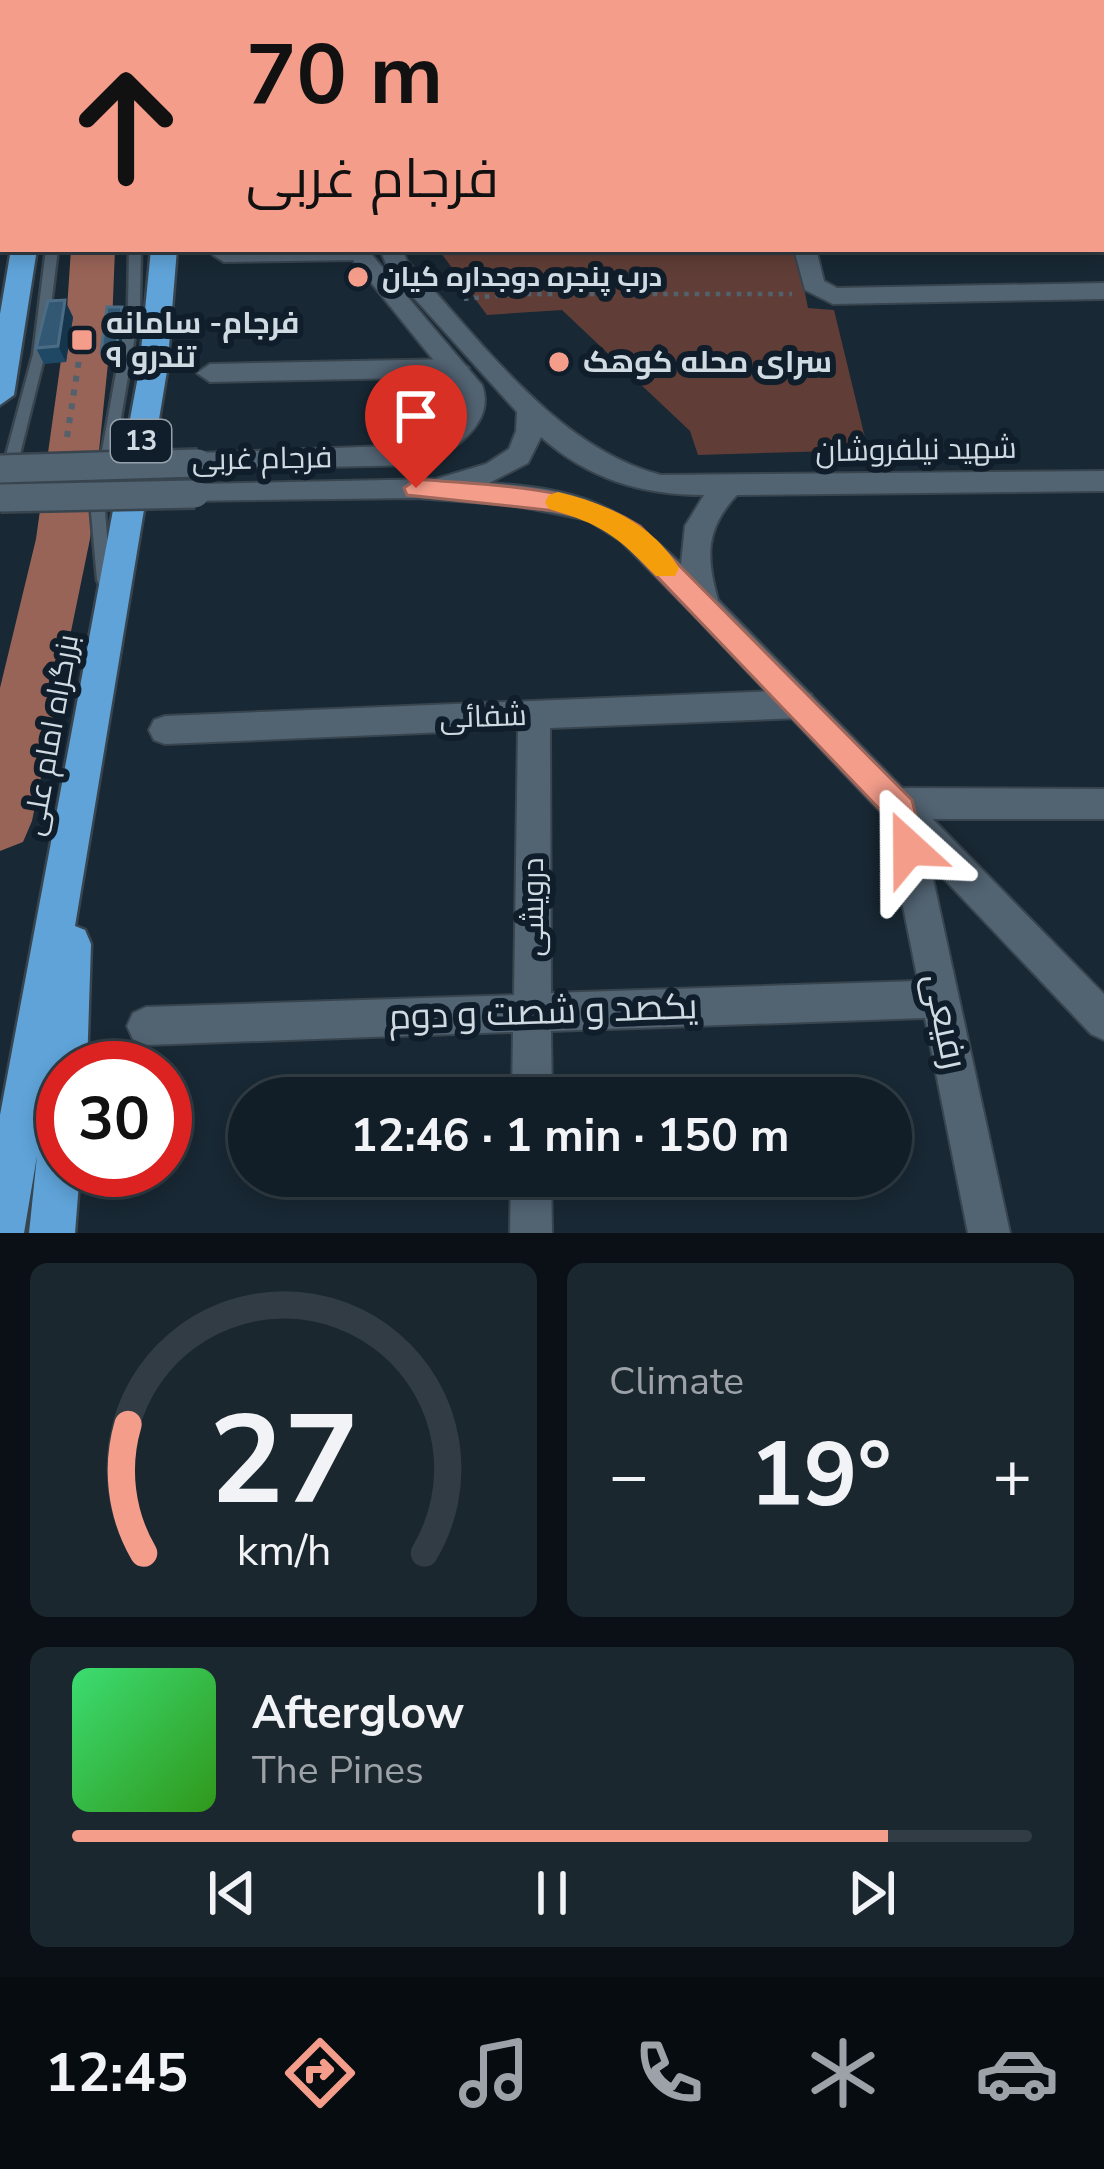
<!DOCTYPE html>
<meta charset="utf-8">
<style>
:root{--surface:#121e27;--page:#1b272f;--text:#f1f3f6;--muted:#9ca2a7;--line:#313c44;--accent:#f49d8b}
body{margin:0;font-family:"Nunito Sans",Cairo,sans-serif;background:var(--page);color:var(--text);height:100vh;display:flex;flex-direction:column;font-size:45px;white-space:nowrap}
*{box-sizing:border-box;margin:0}
p{font-size:39px;color:var(--muted)}
.icon{flex:none;width:66px;height:66px;fill:none;stroke:currentColor;stroke-width:2;stroke-linecap:round;stroke-linejoin:round}
.map{position:relative;height:1233px;overflow:hidden}
.details{display:flex;flex-direction:column;gap:30px;padding:30px;background:#0a1015;flex:1}
.details>*{flex:none}
.top-card{position:absolute;left:0px;top:0px;width:1104px;height:252px;box-shadow:0 6px 18px #0003,0 0 0 3px var(--line);background:#f49d8b;color:#111;overflow:hidden}
.speed{position:absolute;left:36px;top:1041px;display:flex;gap:24px;font-size:60px;font-weight:700;text-align:center}
.speed>*{display:grid;place-content:center;width:156px;height:156px;border-radius:50%;background:var(--surface);box-shadow:0 6px 18px #0003,0 0 0 3px var(--line);line-height:1}
.speed .limit{border:18px solid #d22;background:#fff;color:#111}
.pin{position:absolute;display:grid;place-items:center;width:102px;height:102px;color:#fff;margin:-123px -51px;border-radius:50% 50% 50% 0;rotate:-45deg;box-shadow:0 0 12px #0007}
.pin .icon{rotate:45deg}
.me{position:absolute;width:132px;margin:-66px;rotate:336deg;stroke-linejoin:round;filter:drop-shadow(0 0 9px #0008)}
.turn{display:flex;align-items:center;gap:42px;height:252px;padding:0 48px;font-size:54px}
.turn .icon{width:156px;height:156px;stroke-width:2.5}
.turn b{display:block;font-size:84px;line-height:102px}
.big{font-size:90px;font-weight:700;line-height:1.1}
.details .widget{flex:1;display:flex;flex-direction:column;justify-content:center;gap:18px;min-width:0;padding:0 42px;border-radius:18px;background:var(--page)}
.details .dial{align-items:center;gap:0}
.dial svg{height:312px;overflow:visible;fill:none;stroke:var(--line);stroke-width:7;stroke-linecap:round;text-anchor:middle}
.dial text{fill:var(--text);stroke:none}
.song{display:flex;align-items:center;gap:36px}
.cover{width:144px;height:144px;border-radius:18px;background:linear-gradient(135deg,hsl(140 70% 55%),hsl(110 70% 35%))}
.played{height:12px;border-radius:6px;background:linear-gradient(90deg,var(--accent) 85%,var(--line) 85%)}
.keys{display:flex;justify-content:space-around;direction:ltr}
.heat{display:flex;justify-content:space-between;align-items:center;font-size:66px;direction:ltr}
.details .tiles{flex:1;display:grid;gap:30px;grid-template-columns:1fr 1fr}
.widget:last-child{grid-column:span 2}
.trip{position:absolute;left:228px;top:1077px;width:684px;height:120px;border-radius:60px;background:var(--surface);box-shadow:0 6px 18px #0003,0 0 0 3px var(--line);font-weight:700;line-height:120px;text-align:center}
.menu{display:flex;height:192px;justify-content:space-around;align-items:center;background:#070c10;color:var(--muted)}
.menu .icon{width:84px;height:84px}
.menu .on{color:var(--accent)}
.menu b{font-size:54px;color:var(--text)}
.map>svg:first-child{display:block}
.green{fill:#603e37}
.lines{fill:none;stroke-linecap:round;stroke-linejoin:round}
.river{fill:#996458;fill-rule:evenodd}
.service-casing{stroke:#38454f;stroke-width:5}
.minor-casing{stroke:#38454f;stroke-width:4}
.secondary-casing{stroke:#38454f;stroke-width:4}
.trunk-casing{stroke:#38454f;stroke-width:5}
.path-far1{stroke:#53616c;stroke-width:4.5;stroke-dasharray:4.5 6;stroke-linecap:butt}
.path{stroke:#53616c;stroke-width:6;stroke-dasharray:6 8;stroke-linecap:butt}
.service{fill:#526372;fill-rule:evenodd}
.minor{fill:#526372;fill-rule:evenodd}
.secondary{fill:#526372;fill-rule:evenodd}
.trunk{fill:#5fa3d8;fill-rule:evenodd}
.secondary-bridge-casing{stroke:#38454f;stroke-width:32;stroke-linecap:butt}
.secondary-bridge{stroke:#526372;stroke-width:27}
.wall{fill:#1f4865}
.shaded-wall{fill:#14354c}
.building{fill:#325873;stroke:#4b6c84;stroke-width:3}
.route{fill:#f49d8b;stroke:#9f665a;stroke-width:3}
.slow{fill:#f59e0b}
.poi-dot{fill:#f49d8b;stroke:#0f1e2a;stroke-width:4.5}
.labels{text-anchor:middle;dominant-baseline:central;stroke-width:12;stroke-linejoin:round;paint-order:stroke}
.far-poi-label{font-size:27px;font-weight:bold;fill:#d0dae2;stroke:#0f1e2a;text-anchor:start}
.shield{fill:#0f1e2a;stroke:#96a2ab;stroke-width:3}
.shield-label{font-size:27px;font-weight:bold;fill:#d0dae2}
.poi-label{font-size:30px;font-weight:bold;fill:#d0dae2;stroke:#0f1e2a;text-anchor:start}
.street-label{font-size:30px;fill:#d0dae2;stroke:#0f1e2a}
.near-street-label{font-size:36px;fill:#d0dae2;stroke:#0f1e2a}
</style>
<div class="map">
<svg width="1104" height="1233" viewBox="0 0 1104 1233">
<rect width="100%" height="100%" fill="#182834"/>
<path class="green" d="M438 249H796L808 308 834 310 868 450 698 455 690 431 562 310 487 315Z"/>
<g class="lines">
<g class="river">
<path d="M40 0H74L75 3H41Z"/>
<path d="M71 249H115L112 324 90 539 32 821 23 842 0 851V688L36 539 66 324Z"/>
</g>
<g class="service-casing">
<g id="service">
<path d="M18 0H26L27 3H17Z"/>
<path d="M84 0H92L93 3H83Z"/>
<path d="M46 249H58L45 354 16 470 9 475 2 470 33 354Z"/>
<path d="M129 249H141L140 306 105 512 111 580 109 584H99L97 580 91 512 128 306Z"/>
</g>
</g>
<g class="minor-casing">
<g id="minor">
<path d="M404 0H422L403 3Z"/>
<rect x="1101" y="159" width="3" height="12"/>
<path d="M219 249H366L368 253 357 260 224 262 213 255Z"/>
<path d="M794 249H816L824 281 837 288 1104 283V299L833 304 805 290Z"/>
<path d="M456 359 469 368 456 377 210 382 197 373 210 364Z"/>
<path d="M800 690 811 694 816 704 811 714 800 718 550 728 551 993 918 981 885 816 875 803 880 792 892 788 1104 789V819H920L1010 1233H968L925 1018 551 1031 552 1098H512L513 1032 146 1045 133 1039 127 1026 133 1013 146 1007 514 995 518 729 165 744 154 740 149 730 154 720 165 716Z"/>
<path d="M511 1176H551L552 1233H510Z"/>
</g>
</g>
<g class="secondary-casing">
<g id="secondary">
<path d="M140 0H158L160 3H142Z"/>
<rect x="1101" y="47" width="3" height="12"/>
<path d="M344 249H367L482 385C497 425 449 455 416 465L188 470 185 463 188 456 198 453 413 445 454 417 460 393Z"/>
<path d="M380 249H402L407 261C481 339 554 447 661 475L1104 471V491L737 495C705 529 706 557 718 600L1104 994V1040L1091 1034 693 614 621 541 588 520 512 505 416 498 185 501 181 494 185 487 195 484 436 479 486 464 509 449 516 431 517 412 388 269ZM541 437C588 479 642 495 704 495L685 526 681 564C617 502 577 489 489 483L528 463Z"/>
</g>
</g>
<g class="trunk-casing">
<g id="trunk">
<path d="M100 0H120L121 3H101Z"/>
<path d="M0 11 3 12V52L0 51Z"/>
<path d="M11 249H37L14 395 0 405V314Z"/>
<path d="M151 249H177L167 371 75 926 85 930 91 944 87 1068H63V1088L50 1080 45 1105 63 1093V1170H80L75 1233H29L37 1156 24 1233H0V1115L139 371Z"/>
</g>
</g>
<path class="path-far1" d="M464 299 512 294H792"/>
<path class="path" d="M67 437 82 340"/>
<use href="#service" class="service"/>
<use href="#minor" class="minor"/>
<use href="#secondary" class="secondary"/>
<use href="#trunk" class="trunk"/>
<g class="secondary-bridge-casing">
<g id="secondary-bridge">
<path d="M0 469 198 463"/>
<path d="M0 498 195 494"/>
</g>
</g>
<use href="#secondary-bridge" class="secondary-bridge"/>
</g>
<g class="wall">
<path d="M182 0H242V3H183Z"/>
<path d="M125 316 119 360 105 361 101 352Z"/>
<path d="M73 317 66 362 44 364 36 348Z"/>
</g>
<g class="shaded-wall">
<path d="M65 300 73 317 66 362 58 346Z"/>
<path d="M122 307 125 316 119 360 116 351Z"/>
</g>
<g class="building">
<path d="M65 300 58 346 36 348 48 301Z"/>
<path d="M107 307H122L116 351 101 352Z"/>
</g>
<path class="route" d="M416 479C494 486 572 484 640 526L912 800 924 848 920 858 909 863 898 858 887 817 622 540 588 519 556 511 407 495 404 488Z"/>
<path class="slow" d="M558 492C605 503 653 524 679 568L675 576H656C616 535 603 525 549 509L545 502 549 495Z"/>
<g class="poi-dot">
<circle cx="358" cy="277" r="12"/>
<rect x="70" y="328" width="24" height="24" rx="6"/>
<circle cx="559" cy="362" r="12"/>
</g>
<g class="labels">
<g class="far-poi-label">
<text x="382" y="277">درب پنجره دوجداره کیان</text>
</g>
<rect class="shield" x="111" y="420" width="60" height="42" rx="9"/>
<g class="shield-label">
<text x="141" y="441">13</text>
</g>
<g class="poi-label">
<text x="106" y="323">فرجام- سامانه<tspan x="106" dy="34">۹ تندرو</tspan></text>
<text x="583" y="362">سرای محله کوهک</text>
</g>
<g class="street-label">
<text transform="translate(916 450) rotate(-1)">شهید نیلفروشان</text>
<text transform="translate(262 459) rotate(-1)">فرجام غربی</text>
<text transform="translate(483 717) rotate(-2)">شفائی</text>
<text transform="translate(51 735) rotate(-80)">بزرگراه امام علی</text>
<text transform="translate(533 907) rotate(-90)">درویشی</text>
</g>
<g class="near-street-label">
<text transform="translate(543 1012) rotate(-2)">یکصد و شصت و دوم</text>
<text transform="translate(945 1021) rotate(78)">رفیعی</text>
</g>
</g>
</svg>
<div class="speed"><div class="limit">30</div></div>
<div class="pin" style="left:416px;top:488px;background:#d93025"><svg class="icon" aria-label="arrive" viewBox="0 0 24 24"><path d="M6 21V4h12l-3 4 3 4H6"/></svg></div>
<svg class="me" style="left:909px;top:848px" viewBox="-20 -20 40 40"><path d="M0-17L14 15 0 8-14 15z" fill="#f49d8b" stroke="#fff" stroke-width="4"/></svg>
<div class="trip">12:46 · 1 min · 150 m</div>
<div class="top-card">
<div class="turn"><svg class="icon" aria-label="ahead" viewBox="0 0 24 24"><path d="M12 20V5M6 11l6-6 6 6"/></svg><div><b>70 m</b>فرجام غربی</div></div>
</div>
</div>
<section class="details">
<div class="tiles">
<div class="widget dial"><svg viewBox="0 0 100 80">
<path d="M14 69A42 42 0 1 1 86 69"/>
<path d="M14 69A42 42 0 0 1 10 36" stroke="#f49d8b"/>
<text x="50" y="56" font-size="32" font-weight="700">27</text>
<text x="50" y="72" font-size="11">km/h</text>
</svg></div>
<div class="widget"><p>Climate</p>
<div class="heat"><a>−</a><b class="big">19°</b><a>+</a></div>
</div>
<div class="widget">
<div class="song"><i class="cover"></i><div><b>Afterglow</b><p>The Pines</p></div></div>
<div class="played"></div>
<div class="keys"><svg class="icon" aria-label="previous" viewBox="0 0 24 24"><path d="M18 5L8 12l10 7zM5 5v14"/></svg><svg class="icon" aria-label="pause" viewBox="0 0 24 24"><path d="M8 5v14M16 5v14"/></svg><svg class="icon" aria-label="next" viewBox="0 0 24 24"><path d="M6 5l10 7-10 7zM19 5v14"/></svg></div>
</div>
</div>
</section>
<nav class="menu">
<b>12:45</b>
<svg class="icon on" aria-label="directions" viewBox="0 0 24 24"><path d="M12 3l9 9-9 9-9-9zM9 14v-3h6M13 9l2 2-2 2"/></svg>
<svg class="icon" aria-label="music" viewBox="0 0 24 24"><path d="M9 18V5l10-2v13"/><circle cx="6" cy="18" r="3"/><circle cx="16" cy="16" r="3"/></svg>
<svg class="icon" aria-label="phone" viewBox="0 0 24 24"><path d="M5 4h4l2 5-3 2q2 4 5 5l2-3 5 2v4C11 20 4 13 5 4z"/></svg>
<svg class="icon" aria-label="climate" viewBox="0 0 24 24"><path d="M12 3v18M4 7l16 10M4 17L20 7"/></svg>
<svg class="icon" aria-label="car" viewBox="0 0 24 24"><path d="M5 17H2v-5l4-1 3-4h7l3 4 3 1v5h-3M9 17h6M6 11h13"/><circle cx="7" cy="17" r="2"/><circle cx="17" cy="17" r="2"/></svg>
</nav>
